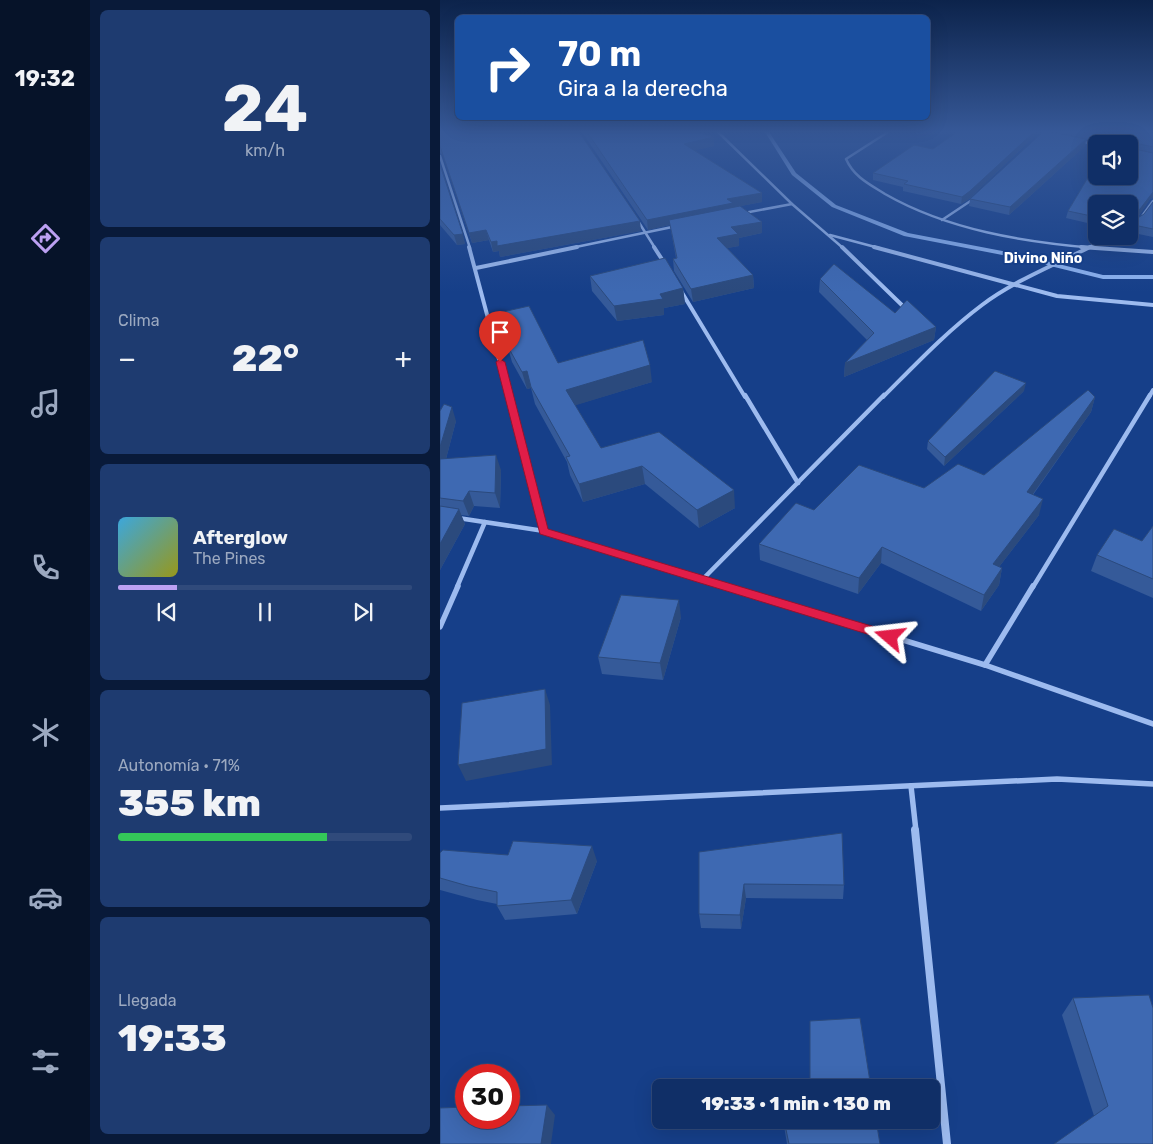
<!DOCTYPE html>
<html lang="es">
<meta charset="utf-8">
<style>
:root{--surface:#102f67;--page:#1e3b70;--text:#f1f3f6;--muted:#9ca9c0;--line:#304a7b;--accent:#bca0f2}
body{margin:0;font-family:Rubik,sans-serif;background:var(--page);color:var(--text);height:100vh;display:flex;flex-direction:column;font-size:19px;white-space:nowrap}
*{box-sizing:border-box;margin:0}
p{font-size:16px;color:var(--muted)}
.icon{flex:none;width:28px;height:28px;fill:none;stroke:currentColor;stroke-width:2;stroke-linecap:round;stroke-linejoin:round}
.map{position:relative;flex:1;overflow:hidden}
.drawer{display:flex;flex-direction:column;gap:10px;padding:10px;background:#091a39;width:350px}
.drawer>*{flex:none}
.banner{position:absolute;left:15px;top:15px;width:475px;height:105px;border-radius:8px;box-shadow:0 5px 20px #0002,0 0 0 1px var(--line);background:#1a4fa0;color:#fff;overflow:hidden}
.controls{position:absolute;left:648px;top:135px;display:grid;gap:10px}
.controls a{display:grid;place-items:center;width:50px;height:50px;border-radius:8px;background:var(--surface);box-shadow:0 5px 20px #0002,0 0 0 1px var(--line);font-size:25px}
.speed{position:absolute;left:15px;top:1064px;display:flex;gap:10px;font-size:25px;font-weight:700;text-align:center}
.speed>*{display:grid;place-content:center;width:65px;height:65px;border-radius:50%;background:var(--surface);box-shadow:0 5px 20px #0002,0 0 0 1px var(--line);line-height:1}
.speed .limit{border:8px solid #d22;background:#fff;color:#111}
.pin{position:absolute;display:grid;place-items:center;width:42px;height:42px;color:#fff;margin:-51px -21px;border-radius:50% 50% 50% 0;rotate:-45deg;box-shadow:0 0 5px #0007}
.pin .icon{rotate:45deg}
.me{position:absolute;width:55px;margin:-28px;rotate:287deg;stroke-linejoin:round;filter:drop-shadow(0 0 4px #0008)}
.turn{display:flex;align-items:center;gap:18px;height:105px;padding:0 20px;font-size:22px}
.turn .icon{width:65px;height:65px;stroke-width:2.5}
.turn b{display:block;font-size:35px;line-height:42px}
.big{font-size:38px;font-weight:800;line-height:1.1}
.drawer .widget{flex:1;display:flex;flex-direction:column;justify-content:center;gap:8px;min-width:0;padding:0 18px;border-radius:8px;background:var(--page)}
.drawer .dial{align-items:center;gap:0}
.dial b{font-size:65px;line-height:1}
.song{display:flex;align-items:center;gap:15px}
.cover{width:60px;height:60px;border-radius:8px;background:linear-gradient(135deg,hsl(200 70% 55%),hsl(60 70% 35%))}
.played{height:5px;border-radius:2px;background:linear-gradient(90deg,var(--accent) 20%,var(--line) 20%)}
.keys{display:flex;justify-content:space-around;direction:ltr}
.heat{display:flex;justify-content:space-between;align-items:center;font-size:28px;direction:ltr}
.charge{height:8px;border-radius:4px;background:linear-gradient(90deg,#34c759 71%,var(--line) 0)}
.trip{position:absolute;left:212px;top:1079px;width:288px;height:50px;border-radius:8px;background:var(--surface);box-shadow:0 5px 20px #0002,0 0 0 1px var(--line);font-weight:800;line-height:50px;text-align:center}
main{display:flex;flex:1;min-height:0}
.menu{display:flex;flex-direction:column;width:90px;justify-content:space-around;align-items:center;background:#061329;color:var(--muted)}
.menu .icon{width:35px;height:35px}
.menu .active{color:var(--accent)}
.menu b{font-size:22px;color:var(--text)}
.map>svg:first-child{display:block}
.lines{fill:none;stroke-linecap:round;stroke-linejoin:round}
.stream{fill:#8fb5f2;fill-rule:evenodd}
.minor-far4{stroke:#9dbbef;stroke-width:2.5}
.minor-far3{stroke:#9dbbef;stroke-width:4}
.minor-far2{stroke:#9dbbef;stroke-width:4.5}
.minor-far1{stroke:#9dbbef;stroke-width:5.5}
.minor{stroke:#9dbbef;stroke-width:8}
.wall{fill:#355a99}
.shaded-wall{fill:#2b4a7d}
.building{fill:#3e69b2;stroke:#2b4a7d}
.route{fill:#e11d48;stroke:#92132f}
.labels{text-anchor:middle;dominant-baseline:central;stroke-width:4;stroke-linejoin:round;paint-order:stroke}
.far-neighbourhood-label{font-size:14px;font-weight:bold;fill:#fff;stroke:#163f89}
</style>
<main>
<nav class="menu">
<b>19:32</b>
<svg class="icon active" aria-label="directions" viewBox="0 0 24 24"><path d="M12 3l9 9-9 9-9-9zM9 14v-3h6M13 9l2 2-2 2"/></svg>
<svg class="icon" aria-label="music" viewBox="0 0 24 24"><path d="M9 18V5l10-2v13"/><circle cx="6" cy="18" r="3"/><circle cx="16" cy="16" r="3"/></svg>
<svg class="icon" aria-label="phone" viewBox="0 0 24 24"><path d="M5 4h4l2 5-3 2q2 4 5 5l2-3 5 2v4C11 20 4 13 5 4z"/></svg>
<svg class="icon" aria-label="climate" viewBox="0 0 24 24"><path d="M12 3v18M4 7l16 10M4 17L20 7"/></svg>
<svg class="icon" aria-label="car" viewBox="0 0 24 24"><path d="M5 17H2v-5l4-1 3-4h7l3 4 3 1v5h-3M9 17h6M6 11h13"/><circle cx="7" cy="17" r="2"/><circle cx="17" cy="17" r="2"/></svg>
<svg class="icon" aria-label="filters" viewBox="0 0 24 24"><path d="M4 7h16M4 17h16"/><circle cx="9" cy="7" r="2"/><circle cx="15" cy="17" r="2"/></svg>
</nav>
<section class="drawer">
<div class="widget dial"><b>24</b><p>km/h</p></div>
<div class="widget"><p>Clima</p>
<div class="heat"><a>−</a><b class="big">22°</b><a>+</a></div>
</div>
<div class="widget">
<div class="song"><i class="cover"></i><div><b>Afterglow</b><p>The Pines</p></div></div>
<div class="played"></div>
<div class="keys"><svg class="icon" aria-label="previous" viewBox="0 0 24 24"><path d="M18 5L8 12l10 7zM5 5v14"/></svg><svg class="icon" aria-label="pause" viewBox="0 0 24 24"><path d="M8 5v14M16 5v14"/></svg><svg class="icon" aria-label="next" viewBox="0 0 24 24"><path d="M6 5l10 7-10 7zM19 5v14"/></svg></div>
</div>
<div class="widget"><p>Autonomía · 71%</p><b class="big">355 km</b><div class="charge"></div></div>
<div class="widget"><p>Llegada</p><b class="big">19:33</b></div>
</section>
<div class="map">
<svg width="713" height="1144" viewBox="0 0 713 1144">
<rect width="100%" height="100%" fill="#163f89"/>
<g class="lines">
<path class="stream" d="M325 132H329L356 173 396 205 468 233 578 254 663 275H713V279H663L578 258 464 236 392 207 352 175Z"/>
<g class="minor-far4">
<path d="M278 132 352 204 403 248"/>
<path d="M448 132 406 159C414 177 429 184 445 194 508 230 583 242 655 248"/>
<path d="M640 141 656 145"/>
<path d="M0 156 30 248"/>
<path d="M304 213 352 204"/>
<path d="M502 220 535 198"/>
<path d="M198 221 215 248"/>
<path d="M689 226 700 219 713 201"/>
<path d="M390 235 439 248"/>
<path d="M131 248 237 226"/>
<path d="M647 248 671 236"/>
</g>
<g class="minor-far3">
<path d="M29 247 69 397"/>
<path d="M214 247 225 264"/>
<path d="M402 247 466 309"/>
<path d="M434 247 617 296 713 305"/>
<path d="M641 247 713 252"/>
<path d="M36 268 137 247"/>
<path d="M241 291 305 397"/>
<path d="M443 397C475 365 506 332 542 305 574 281 614 265 650 247"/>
<path d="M709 397 713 390"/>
</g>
<g class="minor-far2">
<path d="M69 395 104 531"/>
<path d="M305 395 358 483"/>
<path d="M18 518 104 531 289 587"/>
<path d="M262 580 444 395"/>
<path d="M17 587 45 522"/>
<path d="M593 587 710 395"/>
</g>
<g class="minor-far1">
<path d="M285 586 545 665 713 724"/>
<path d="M0 627 18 586"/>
<path d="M545 665 593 586"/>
<path d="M471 786 476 831"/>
<path d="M0 808 617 779 713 784"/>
</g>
<path class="minor" d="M475 830 507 1144"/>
</g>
<g class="wall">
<path d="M0 132 201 231 60 257 59 251 53 252 49 240 32 243 3 155 0 153Z"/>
<path d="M142 132H257L274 137V146L254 150 322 193V202L300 206 322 233 299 238V246L287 248 313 275 314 288 253 302 234 271 233 259 236 258 230 225 208 230Z"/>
<path d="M517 132H599L529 199 521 204 463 191V187L433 180V173L493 149Z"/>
<path d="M615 132H660L650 141 646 139 645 146 569 215 529 206 530 199 634 136Z"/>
<path d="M676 132H713V198L710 199 698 217 691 221H693L704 214 713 202V237L689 232V204H656V225L626 218 628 211Z"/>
<path d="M0 165 25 244 17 245 0 225Z"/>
<path d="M150 276 243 288 245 304 224 308V315L177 321 152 291Z"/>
<path d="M380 279 455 313 496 327 494 340 404 377 405 363 427 340 379 292Z"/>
<path d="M58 313 118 363 212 382 135 405 161 448 295 508 259 528 205 484 143 502 130 475 127 462 95 404 91 388 87 389 72 362Z"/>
<path d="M584 391 504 466 487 449 488 441Z"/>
<path d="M655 397 651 412 593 495 599 515 559 567 562 568 559 585 541 611 441 563 418 594 320 560 319 544 374 510 484 488 544 475Z"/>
<path d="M0 411 16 421 6 459 61 470 60 508 34 506 29 516 21 515 25 524 0 570Z"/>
<path d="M713 526V598L651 571 657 555 702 541Z"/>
<path d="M241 617 223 680 162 674 158 657Z"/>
<path d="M259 852 404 885 403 899 306 898 301 929 261 928 259 914Z"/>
<path d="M0 853 157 861 137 914 65 920 57 906V904L37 900 0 890Z"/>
<path d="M633 998 713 1144 654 1116 622 1015Z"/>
<path d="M370 1021 431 1088H370Z"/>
<path d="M343 1120H436L440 1144H347Z"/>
</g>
<g class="shaded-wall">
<path d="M594 132H599L529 199 521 204 522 197Z"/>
<path d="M655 132H660L650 141 652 134Z"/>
<path d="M274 137V146L244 153V144Z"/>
<path d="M646 139 645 146 569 215 570 207Z"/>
<path d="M713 192V198L710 199 698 217 689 223V217Z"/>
<path d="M322 193V202L229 220 230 225 208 230 207 220 287 199Z"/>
<path d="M200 221 201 231 60 257 59 251 53 252 51 242Z"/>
<path d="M322 222V233L299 238V246L277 250V238L291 227Z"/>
<path d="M46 230 49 240 32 243 29 233Z"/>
<path d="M23 234 25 244 17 245 14 235Z"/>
<path d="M313 275 314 288 253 302 251 289Z"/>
<path d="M243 288 245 304 224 308V315L177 321 174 306Z"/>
<path d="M496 327 494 340 404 377 405 363Z"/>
<path d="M210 365 212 382 130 407 126 390Z"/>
<path d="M87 371 91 388 87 389 82 372Z"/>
<path d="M586 383 584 391 504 466 505 457Z"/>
<path d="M655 397 651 412 583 508 587 492Z"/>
<path d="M12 407 16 421 2 474 0 469V447Z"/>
<path d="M56 455 61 470 60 508 55 493Z"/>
<path d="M202 466 205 484 143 502 139 484Z"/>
<path d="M294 490 295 508 259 528 257 510Z"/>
<path d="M29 491 34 506 29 516 23 501Z"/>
<path d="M603 499 599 515 549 580 553 564Z"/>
<path d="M19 509 25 524 0 570V544Z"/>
<path d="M442 547 441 563 418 594 419 578Z"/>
<path d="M562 568 559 585 541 611 544 595Z"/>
<path d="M239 600 241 617 223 680 220 663Z"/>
<path d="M105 689 110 705 112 765 26 781 18 765Z"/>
<path d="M152 846 157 861 137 914 131 900Z"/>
<path d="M304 884 306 898 301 929 300 915Z"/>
<path d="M107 1105 115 1115 111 1144H101Z"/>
</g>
<g class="building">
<path d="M0 132H139L200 221 57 246V241L51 242 46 230 29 233 0 146Z"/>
<path d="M147 132H257L274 137 244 144 322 193 287 199 293 203 207 220Z"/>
<path d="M517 132H594L530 191 522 197 464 184 468 181 433 173 474 145 493 149Z"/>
<path d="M603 132H612L646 139 570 207 530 199Z"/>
<path d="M642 132H655L652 134Z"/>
<path d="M676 132H713V147L691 142 689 144H668Z"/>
<path d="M689 147 690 148 713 153V192L700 209 689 217V204H656V217L628 211 656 164V176H689Z"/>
<path d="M0 165 23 234 14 235 0 219Z"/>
<path d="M713 202V229L689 224V218V221H693L704 214Z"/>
<path d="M300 206 322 222 291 227 298 234 277 238 313 275 251 289 233 259 237 258 229 220Z"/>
<path d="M225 258 243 288 220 294 223 299 174 306 150 276Z"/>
<path d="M394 264 455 313 467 300 496 327 405 363 434 333 380 279Z"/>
<path d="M89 306 118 363 203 340 210 365 126 390 161 448 219 432 294 490 257 510 202 466 139 484 126 457 130 456 91 387 87 371 82 372 67 345 58 313Z"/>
<path d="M555 371 586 383 505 457 488 441Z"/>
<path d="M648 390 655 397 587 492 603 499 553 564 562 568 544 595 442 547 419 578 319 544 356 503 374 510 419 465 484 488 518 464 544 475Z"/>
<path d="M4 404 12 407 0 447V411Z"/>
<path d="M56 455 55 493 29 491 23 501 0 498V459Z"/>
<path d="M0 506 19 509 0 544Z"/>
<path d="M713 526V579L657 555 674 529 702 541Z"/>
<path d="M181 595 239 600 220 663 158 657Z"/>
<path d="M105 689 106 749 18 765 22 703Z"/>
<path d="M402 833 404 885 304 884 300 915 259 914V852Z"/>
<path d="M73 841 152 846 131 900 57 906V892L28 886 0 878V853L3 850 68 855Z"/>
<path d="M709 995 713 1008V1144H614L668 1106 633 998Z"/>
<path d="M420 1018 431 1088H370V1021Z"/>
<path d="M107 1105 101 1144H0V1108L26 1107V1118H69V1106Z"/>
<path d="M344 1120H436L440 1144H349Z"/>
</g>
<linearGradient id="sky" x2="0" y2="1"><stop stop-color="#0c234b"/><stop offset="0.45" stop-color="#365897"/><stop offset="1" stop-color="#365897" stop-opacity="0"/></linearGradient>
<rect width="713" height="292" fill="url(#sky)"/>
<path class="route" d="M60 359 65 362 108 529 455 633 456 637 455 640 450 641 100 534 56 362Z"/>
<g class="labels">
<g class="far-neighbourhood-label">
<text x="603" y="258">Divino Niño</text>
</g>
</g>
</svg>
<div class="controls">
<a><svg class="icon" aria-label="sound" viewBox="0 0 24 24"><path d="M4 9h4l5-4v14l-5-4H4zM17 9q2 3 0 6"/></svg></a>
<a><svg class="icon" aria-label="layers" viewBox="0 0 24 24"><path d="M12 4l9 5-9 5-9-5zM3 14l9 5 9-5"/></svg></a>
</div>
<div class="speed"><div class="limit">30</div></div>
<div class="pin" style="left:60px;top:362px;background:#d93025"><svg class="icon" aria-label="arrive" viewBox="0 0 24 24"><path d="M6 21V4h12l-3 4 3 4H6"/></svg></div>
<svg class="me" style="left:450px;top:637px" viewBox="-20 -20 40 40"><path d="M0-17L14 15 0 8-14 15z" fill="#e11d48" stroke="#fff" stroke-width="4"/></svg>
<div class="trip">19:33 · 1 min · 130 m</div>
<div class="banner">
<div class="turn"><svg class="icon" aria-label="right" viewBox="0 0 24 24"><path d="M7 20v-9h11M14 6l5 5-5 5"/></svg><div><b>70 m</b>Gira a la derecha</div></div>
</div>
</div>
</main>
